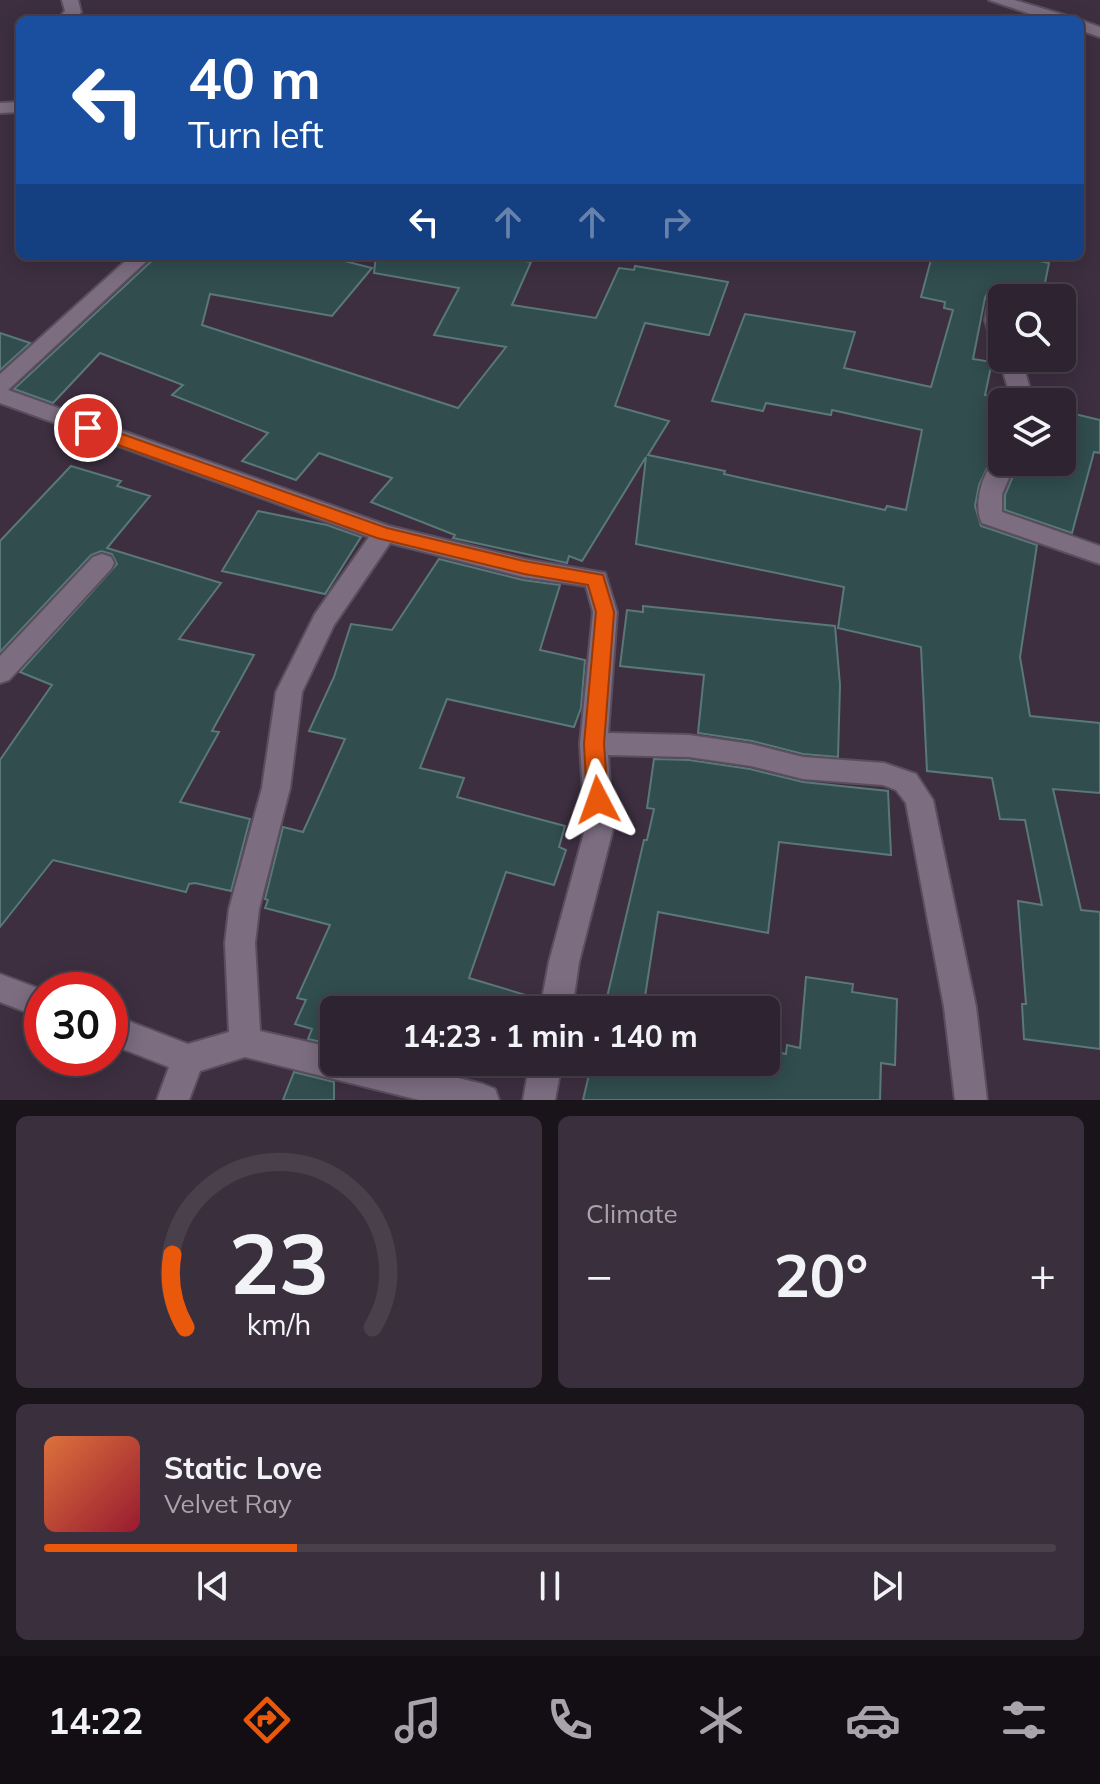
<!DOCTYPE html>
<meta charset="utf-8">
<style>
:root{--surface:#2e2330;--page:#3a2f3c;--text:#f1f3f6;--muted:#a7a4ab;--line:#49404c;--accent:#ea580c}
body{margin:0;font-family:Mulish,sans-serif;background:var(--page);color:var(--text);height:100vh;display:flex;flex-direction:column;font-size:30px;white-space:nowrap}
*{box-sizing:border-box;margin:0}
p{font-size:26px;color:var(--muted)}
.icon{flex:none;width:44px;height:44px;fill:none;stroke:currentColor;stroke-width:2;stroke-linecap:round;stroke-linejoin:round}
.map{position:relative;height:1100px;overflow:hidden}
.drawer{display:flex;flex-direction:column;gap:16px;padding:16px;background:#19131a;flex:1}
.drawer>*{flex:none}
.top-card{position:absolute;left:16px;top:16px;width:1068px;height:244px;border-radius:12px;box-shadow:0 4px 20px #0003,0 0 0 2px var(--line);background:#1a4fa0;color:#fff;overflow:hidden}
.buttons{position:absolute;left:988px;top:284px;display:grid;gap:16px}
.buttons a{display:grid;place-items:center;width:88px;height:88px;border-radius:12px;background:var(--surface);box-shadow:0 4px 20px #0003,0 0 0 2px var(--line);font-size:40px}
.speed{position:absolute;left:24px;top:972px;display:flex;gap:16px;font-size:40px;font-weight:700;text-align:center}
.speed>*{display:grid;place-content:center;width:104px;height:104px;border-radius:50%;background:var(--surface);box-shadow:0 4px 20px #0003,0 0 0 2px var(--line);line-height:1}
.speed .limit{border:12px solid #d22;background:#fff;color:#111}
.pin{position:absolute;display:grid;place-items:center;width:68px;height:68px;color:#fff;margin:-34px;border:4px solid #fff;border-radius:50%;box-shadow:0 2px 8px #0007}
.me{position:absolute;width:88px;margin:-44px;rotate:356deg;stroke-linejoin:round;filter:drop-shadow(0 0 6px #0008)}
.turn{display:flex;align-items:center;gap:28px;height:168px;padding:0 40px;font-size:36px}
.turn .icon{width:104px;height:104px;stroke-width:2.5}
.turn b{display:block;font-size:56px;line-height:68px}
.lanes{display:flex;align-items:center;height:76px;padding:0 40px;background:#0003;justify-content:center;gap:40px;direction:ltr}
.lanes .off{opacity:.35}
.big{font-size:60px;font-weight:700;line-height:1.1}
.drawer .widget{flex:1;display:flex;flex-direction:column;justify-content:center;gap:12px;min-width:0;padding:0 28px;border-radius:12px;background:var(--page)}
.drawer .dial{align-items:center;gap:0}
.dial svg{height:208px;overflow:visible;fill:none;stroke:var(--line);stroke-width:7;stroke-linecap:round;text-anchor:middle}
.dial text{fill:var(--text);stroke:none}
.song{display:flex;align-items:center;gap:24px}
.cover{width:96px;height:96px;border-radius:12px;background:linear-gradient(135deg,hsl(20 70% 55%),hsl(350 70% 35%))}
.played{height:8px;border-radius:4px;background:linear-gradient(90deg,var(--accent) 25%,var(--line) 25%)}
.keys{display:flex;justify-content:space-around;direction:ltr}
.heat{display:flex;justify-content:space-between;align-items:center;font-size:44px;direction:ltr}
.drawer .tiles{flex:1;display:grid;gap:16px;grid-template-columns:1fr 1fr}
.widget:last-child{grid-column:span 2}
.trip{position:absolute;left:320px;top:996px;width:460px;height:80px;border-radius:12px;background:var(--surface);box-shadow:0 4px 20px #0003,0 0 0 2px var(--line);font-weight:700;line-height:80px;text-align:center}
.menu{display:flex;height:128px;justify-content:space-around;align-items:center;background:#120e13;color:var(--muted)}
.menu .icon{width:56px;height:56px}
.menu .current{color:var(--accent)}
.menu b{font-size:36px;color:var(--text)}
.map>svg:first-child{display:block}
.building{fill:#314d4e;stroke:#5a7879;stroke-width:2}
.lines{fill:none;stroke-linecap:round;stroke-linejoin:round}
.minor-casing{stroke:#5a4e5d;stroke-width:4}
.minor{fill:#7c6d81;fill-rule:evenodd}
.route{fill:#ea580c;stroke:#983908;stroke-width:2}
</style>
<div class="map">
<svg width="1100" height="1100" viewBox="0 0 1100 1100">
<rect width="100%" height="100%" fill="#3d2f40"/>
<g class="building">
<path d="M157 256H325L372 268 332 316 210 294 202 325 458 408 506 347 434 335 459 288 374 273 376 256H493L531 262 512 305 596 318 619 268 634 270 635 266 728 282 709 335 645 323 615 406 669 421 648 455 725 471 724 474 885 510 887 506 906 510 922 430 832 410 831 415 766 403 763 411 712 401 745 314 855 332 844 368 931 387 953 310 944 308 945 302 921 297 932 256H1016L1049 263 1042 298H1011L1012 291 1002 285 988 291 985 298 973 359 992 362 985 395 996 397 987 462H990L979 485 975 506 981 526 1037 545 1020 657 1030 716 1100 723V793L1053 789 1081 910 1100 912V1049L1024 1039 1022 1004H1026L1018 901 1042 905 1025 820 1000 819 992 778 927 771 921 647 838 628 844 587 636 544 646 457 582 561 569 556 567 563 453 538 455 535 371 502 392 478 319 453 296 480 242 461 268 433 172 395 183 385 100 353 53 403 14 389Z"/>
<path d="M0 333 30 343 0 370Z"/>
<path d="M1062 411 1100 420V453L1094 452 1072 533 1005 510V495L1019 462H1062Z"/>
<path d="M71 466 121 481 117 486 150 496 107 548 221 583 179 639 254 655 212 731 219 732 180 802 250 819 231 891 195 883 189 884 186 892 53 860 0 927V760L52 685 20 672 117 564 112 554 101 551 91 555 0 652V541Z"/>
<path d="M258 511 327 525 361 537 325 594 222 571Z"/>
<path d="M439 559 523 580 560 585 540 650 585 660 581 708 574 727 447 699 420 768 464 778 457 797 565 826 559 847 566 850 554 885 506 872 469 978 539 999 537 1010H334V1045L308 1039 312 1029 295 1024 306 1000 297 998 330 925 265 908 268 900 265 899 283 827 303 832 345 739 309 731 334 677 351 624 392 630Z"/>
<path d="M643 606 835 626 840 685 838 757 803 754 752 741 698 733 704 675 620 666 627 610 643 612Z"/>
<path d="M654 759 689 760 750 769 803 782 888 791 891 855 779 842 768 933 658 912 643 1010H604L644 840H647L654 809 647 808Z"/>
<path d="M806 977 853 984 852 992 897 999 895 1065 881 1063 880 1100H583L592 1062H766V1050L786 1054 787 1045 800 1048Z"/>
<path d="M481 1062H527L524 1075Z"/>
<path d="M294 1072 334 1082V1100H283Z"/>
</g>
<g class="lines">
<g class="minor-casing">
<g id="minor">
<path d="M62 0H78L81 12 74 20H57L65 11Z"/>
<path d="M989 0H1014L1071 17 1073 20H1048Z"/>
<path d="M1080 20 1100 27V37L1080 30Z"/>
<path d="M20 102V112L0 113V103Z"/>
<path d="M131 256H152L8 390 389 526 524 559 605 573 617 612 608 733 689 735 751 744 803 757 884 763 916 774 933 800 976 1007 987 1100H955L944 1007 906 803 896 790 883 785 803 779 751 766 689 757 608 755 613 829 579 962 572 1010H540L549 962 585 829 580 744 593 612 586 586 524 577 390 543 334 625 302 692 290 788 259 909 255 943 260 1031 334 1048V1062H391L483 1084 495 1089 499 1100H419L245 1057 200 1071 189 1100H157L169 1067 110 1044V1014L188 1044 229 1032 225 943 229 909 262 788 276 692 315 614 369 537 0 403V374Z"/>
<path d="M1000 288 1010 294 1008 298H1002V351L992 345 985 320 990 294Z"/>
<path d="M1002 354V358H1021L1034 402H1012L999 358Z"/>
<path d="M1002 455V462H1016L1002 494V512L1100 546V564L982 523C972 505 984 464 1002 455Z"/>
<path d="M102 554 111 557 114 563 111 569 9 680 0 683V656L93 557Z"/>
<path d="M0 974 43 990 42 1018 0 1002Z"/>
<path d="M530 1062H562L555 1100H523Z"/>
</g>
</g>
<use href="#minor" class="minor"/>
</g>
<path class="route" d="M88 422 387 528 524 561 603 575 614 612 604 744 608 800 605 807 598 809 590 807 587 800 584 744 596 612 588 585 524 574 377 538 82 432 80 428Z"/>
</svg>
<div class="buttons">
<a><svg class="icon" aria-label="search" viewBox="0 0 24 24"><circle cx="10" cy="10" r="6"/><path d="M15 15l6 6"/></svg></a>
<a><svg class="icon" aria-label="layers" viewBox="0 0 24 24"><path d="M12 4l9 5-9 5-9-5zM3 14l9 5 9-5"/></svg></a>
</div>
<div class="speed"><div class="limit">30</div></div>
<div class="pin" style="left:88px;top:428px;background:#d93025"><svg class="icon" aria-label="arrive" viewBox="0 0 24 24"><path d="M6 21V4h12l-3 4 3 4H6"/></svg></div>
<svg class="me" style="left:598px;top:800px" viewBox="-20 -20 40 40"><path d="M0-17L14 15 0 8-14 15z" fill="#ea580c" stroke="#fff" stroke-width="4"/></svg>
<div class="trip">14:23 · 1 min · 140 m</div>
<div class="top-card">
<div class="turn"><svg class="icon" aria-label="left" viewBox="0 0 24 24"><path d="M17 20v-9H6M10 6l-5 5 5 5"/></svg><div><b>40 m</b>Turn left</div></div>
<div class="lanes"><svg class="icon" aria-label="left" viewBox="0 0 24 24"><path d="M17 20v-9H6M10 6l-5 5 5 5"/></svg><svg class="icon off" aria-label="ahead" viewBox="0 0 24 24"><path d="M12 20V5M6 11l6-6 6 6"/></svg><svg class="icon off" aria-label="ahead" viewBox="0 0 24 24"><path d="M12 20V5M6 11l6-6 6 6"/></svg><svg class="icon off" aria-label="right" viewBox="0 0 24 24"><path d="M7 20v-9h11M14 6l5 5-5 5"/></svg></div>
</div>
</div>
<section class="drawer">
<div class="tiles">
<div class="widget dial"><svg viewBox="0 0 100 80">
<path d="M14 69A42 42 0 1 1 86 69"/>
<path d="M14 69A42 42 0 0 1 9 41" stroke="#ea580c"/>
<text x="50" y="56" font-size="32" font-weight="700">23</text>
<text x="50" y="72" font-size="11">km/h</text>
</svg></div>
<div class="widget"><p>Climate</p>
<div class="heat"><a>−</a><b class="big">20°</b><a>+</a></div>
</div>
<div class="widget">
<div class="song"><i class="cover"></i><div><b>Static Love</b><p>Velvet Ray</p></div></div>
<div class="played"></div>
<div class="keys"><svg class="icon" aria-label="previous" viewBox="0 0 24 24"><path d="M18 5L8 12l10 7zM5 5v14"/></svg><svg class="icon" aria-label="pause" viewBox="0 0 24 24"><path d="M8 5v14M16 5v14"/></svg><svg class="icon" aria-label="next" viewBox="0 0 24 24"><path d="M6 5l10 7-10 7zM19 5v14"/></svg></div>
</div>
</div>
</section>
<nav class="menu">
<b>14:22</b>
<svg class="icon current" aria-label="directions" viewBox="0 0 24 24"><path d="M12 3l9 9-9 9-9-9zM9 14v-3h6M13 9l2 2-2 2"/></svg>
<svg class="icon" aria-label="music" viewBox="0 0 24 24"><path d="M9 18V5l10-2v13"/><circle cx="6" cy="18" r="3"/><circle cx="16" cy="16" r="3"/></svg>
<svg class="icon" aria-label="phone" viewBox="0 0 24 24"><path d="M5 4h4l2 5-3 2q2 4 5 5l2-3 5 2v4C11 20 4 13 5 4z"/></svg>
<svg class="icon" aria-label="climate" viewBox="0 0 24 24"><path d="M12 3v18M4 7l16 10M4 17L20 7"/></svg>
<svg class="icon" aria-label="car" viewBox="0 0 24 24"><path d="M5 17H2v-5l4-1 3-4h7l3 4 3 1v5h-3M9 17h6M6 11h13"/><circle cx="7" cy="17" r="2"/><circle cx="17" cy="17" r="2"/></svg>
<svg class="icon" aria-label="filters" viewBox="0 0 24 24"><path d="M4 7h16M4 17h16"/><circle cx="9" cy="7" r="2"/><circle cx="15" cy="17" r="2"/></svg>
</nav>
